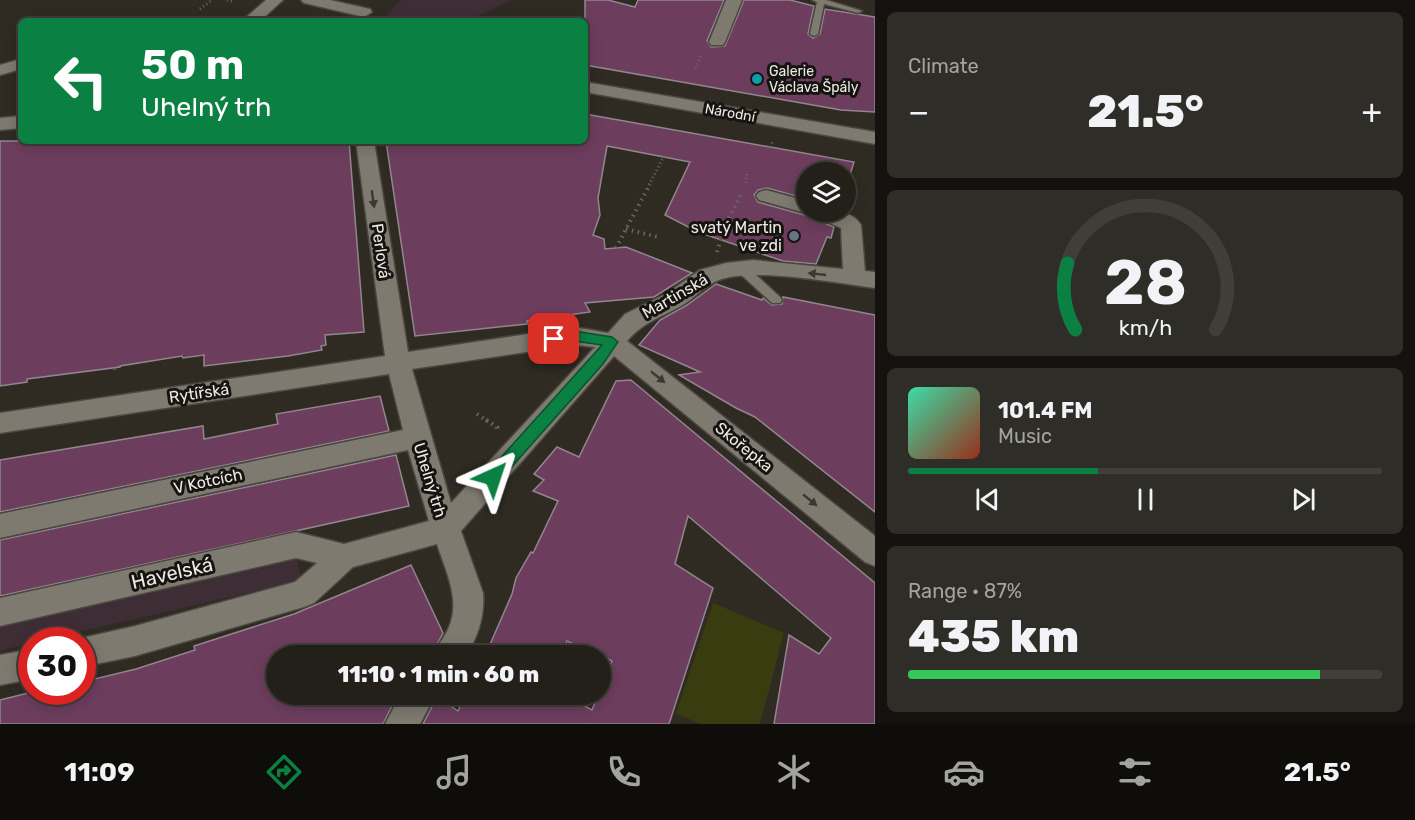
<!DOCTYPE html>
<meta charset="utf-8">
<style>
:root{--surface:#23201a;--page:#2f2d27;--text:#f1f3f6;--muted:#a3a3a2;--line:#403e39;--accent:#0b8043}
body{margin:0;font-family:Rubik,sans-serif;background:var(--page);color:var(--text);height:100vh;display:flex;flex-direction:column;font-size:22px;white-space:nowrap}
*{box-sizing:border-box;margin:0}
p{font-size:20px;color:var(--muted)}
.icon{flex:none;width:33px;height:33px;fill:none;stroke:currentColor;stroke-width:2;stroke-linecap:round;stroke-linejoin:round}
.map{position:relative;flex:1;overflow:hidden}
.drawer{display:flex;flex-direction:column;gap:12px;padding:12px;background:#13120e;width:540px}
.drawer>*{flex:none}
.banner{position:absolute;left:18px;top:18px;width:570px;height:126px;border-radius:9px;box-shadow:0 3px 15px #0003,0 0 0 2px var(--line);background:#0b8043;color:#fff;overflow:hidden}
.fabs{position:absolute;left:796px;top:162px;display:grid;gap:12px}
.fabs a{display:grid;place-items:center;width:60px;height:60px;border-radius:50%;background:var(--surface);box-shadow:0 3px 15px #0003,0 0 0 2px var(--line);font-size:30px}
.speed{position:absolute;left:18px;top:627px;display:flex;gap:12px;font-size:30px;font-weight:700;text-align:center}
.speed>*{display:grid;place-content:center;width:78px;height:78px;border-radius:50%;background:var(--surface);box-shadow:0 3px 15px #0003,0 0 0 2px var(--line);line-height:1}
.speed .limit{border:9px solid #d22;background:#fff;color:#111}
.pin{position:absolute;display:grid;place-items:center;width:51px;height:51px;color:#fff;margin:-26px;border-radius:12px;box-shadow:0 3px 9px #0006}
.me{position:absolute;width:66px;margin:-33px;rotate:42deg;stroke-linejoin:round;filter:drop-shadow(0 0 4px #0008)}
.turn{display:flex;align-items:center;gap:21px;height:126px;padding:0 24px;font-size:27px}
.turn .icon{width:78px;height:78px;stroke-width:2.5}
.turn b{display:block;font-size:42px;line-height:51px}
.big{font-size:45px;font-weight:800;line-height:1.1}
.drawer .card{flex:1;display:flex;flex-direction:column;justify-content:center;gap:9px;min-width:0;padding:0 21px;border-radius:9px;background:var(--page)}
.drawer .dial{align-items:center;gap:0}
.dial svg{height:156px;overflow:visible;fill:none;stroke:var(--line);stroke-width:7;stroke-linecap:round;text-anchor:middle}
.dial text{fill:var(--text);stroke:none}
.song{display:flex;align-items:center;gap:18px}
.cover{width:72px;height:72px;border-radius:9px;background:linear-gradient(135deg,hsl(160 70% 55%),hsl(10 70% 35%))}
.played{height:6px;border-radius:3px;background:linear-gradient(90deg,var(--accent) 40%,var(--line) 40%)}
.keys{display:flex;justify-content:space-around;direction:ltr}
.heat{display:flex;justify-content:space-between;align-items:center;font-size:33px;direction:ltr}
.charge{height:9px;border-radius:4px;background:linear-gradient(90deg,#34c759 87%,var(--line) 0)}
.trip{position:absolute;left:266px;top:645px;width:345px;height:60px;border-radius:30px;background:var(--surface);box-shadow:0 3px 15px #0003,0 0 0 2px var(--line);font-weight:800;line-height:60px;text-align:center}
.tabs{display:flex;height:96px;justify-content:space-around;align-items:center;background:#0e0d0a;color:var(--muted)}
.tabs .icon{width:42px;height:42px}
.tabs .on{color:var(--accent)}
.tabs b{font-size:27px;color:var(--text)}
main{display:flex;flex:1;min-height:0}
.map>svg:first-child{display:block}
.commercial{fill:#3f2d36}
.green{fill:#393c0f}
.building{fill:#6d3d5e;stroke:#90868c;stroke-width:1.5}
.lines{fill:none;stroke-linecap:round;stroke-linejoin:round}
.lane-casing{stroke:#4a4740;stroke-width:3}
.street-casing{stroke:#4a4740;stroke-width:3}
.path-far2{stroke:#6b6861;stroke-width:3;stroke-dasharray:1 3;stroke-linecap:butt}
.path-far1{stroke:#6b6861;stroke-width:4;stroke-dasharray:1.5 4.5;stroke-linecap:butt}
.path{stroke:#6b6861;stroke-width:4.5;stroke-dasharray:1.5 5;stroke-linecap:butt}
.lane{fill:#7f7a70;fill-rule:evenodd}
.street{fill:#7f7a70;fill-rule:evenodd}
.oneway{fill:#3b3832}
.route{fill:#0b8043;stroke:#07532c;stroke-width:1.5}
.culture-dot{fill:#0f9aa8;stroke:#161410;stroke-width:2}
.worship-dot{fill:#6b7280;stroke:#161410;stroke-width:2}
.labels{text-anchor:middle;dominant-baseline:central;stroke-width:6;stroke-linejoin:round;paint-order:stroke}
.far-poi-label{font-size:14px;fill:#edeae5;stroke:#161410;text-anchor:start}
.far-street-label{font-size:14px;fill:#edeae5;stroke:#161410}
.poi-label{font-size:16px;fill:#edeae5;stroke:#161410;text-anchor:end}
.street-label{font-size:16px;fill:#edeae5;stroke:#161410}
.near-street-label{font-size:20px;fill:#edeae5;stroke:#161410}
</style>
<main>
<div class="map">
<svg width="875" height="724" viewBox="0 0 875 724">
<rect width="100%" height="100%" fill="#2f2b23"/>
<g class="commercial">
<path d="M401 0H511L468 21H381Z"/>
<path d="M297 557 301 581 43 640H32L31 643 0 651V624Z"/>
</g>
<path class="green" d="M713 603 784 633 760 724H700L676 713Z"/>
<g class="building">
<path d="M585 0H608L635 7 638 0H724L707 41 711 47 725 46 744 0H790L814 6 808 34 813 38 820 34 825 9 875 17V112L841 110 585 65Z"/>
<path d="M585 114 854 162 846 188V172H807V199L767 188 758 190 754 195 758 202 808 216 834 227 831 238 827 237 816 264 783 261 698 232 665 215 690 162 607 146 598 198 600 215 593 235 604 239 605 249 626 247 692 273 654 297 585 303 590 312 527 321V324L415 336 386 141H585Z"/>
<path d="M0 141H349L364 332 325 335 326 345 321 346 322 350 288 356 204 366V355L183 358 182 356 120 366V367L27 379V382L0 386Z"/>
<path d="M716 284 762 300 763 298 772 305 782 304 783 297 875 315V512L755 417 736 408 679 375 700 372 639 345 660 320 687 305Z"/>
<path d="M631 380 875 583V724H774L789 635 819 654 831 638 688 516 675 564 713 588 669 724H423L437 697 458 711 466 694H563L592 710 612 661 567 641 561 656H485L512 594 516 578 531 552 533 553 558 501 533 491 544 480 534 474 557 447 579 457 616 381Z"/>
<path d="M380 396 389 431 0 512V460L203 426 204 439 278 424 276 414Z"/>
<path d="M396 455 409 506 0 596V540Z"/>
<path d="M411 565 443 633 431 656H276V694H398L383 724H0V700L32 692H82V682L136 669 195 650 194 646 294 614Z"/>
</g>
<g class="lines">
<g class="lane-casing">
<g id="lane">
<path d="M812 0H826L862 11 858 13 824 4 818 34 814 36 810 34 817 2Z"/>
<path d="M741 264 745 265 780 297 782 300 780 303H772L737 271 736 268 737 265Z"/>
</g>
</g>
<g class="street-casing">
<g id="street">
<path d="M266 0H283L260 21H242Z"/>
<path d="M301 0H330L370 9 372 12 364 17 304 3Z"/>
<path d="M726 0H742L725 42 723 45H711L709 42Z"/>
<path d="M21 59V69L0 75V65Z"/>
<path d="M585 82 875 132V144L585 92Z"/>
<path d="M21 116V128L0 130V118Z"/>
<path d="M356 141H374L408 352 574 327 608 333 625 314 666 294 700 270 726 263 753 260 843 269 841 228 809 214 759 200 756 196 759 192 766 190 807 201V212C825 212 850 207 861 225L865 271 875 272V288C836 283 753 267 719 280 705 285 694 299 681 306 658 319 645 321 627 341L875 536V566L865 562 614 356 461 531 483 593C485 616 478 636 466 656H433C437 645 445 637 449 627 461 599 445 570 437 544L353 567 314 603 304 607 135 656 82 667V640H73L135 626 295 582 317 563 296 558 0 626V598L296 532 344 544 429 521 408 450 0 538V514L403 430 389 374 0 433V413L385 356ZM574 345 595 347 451 503 412 369Z"/>
<path d="M32 649V679L0 685V655Z"/>
<path d="M401 694H436L420 724H385Z"/>
</g>
</g>
<g class="path-far2">
<path d="M227 0 234 2"/>
<path d="M200 9 212 0"/>
<path d="M695 68 702 54"/>
<path d="M770 147 773 140"/>
<path d="M746 183 747 172"/>
<path d="M649 185 664 156"/>
</g>
<g class="path-far1">
<path d="M626 229 658 237"/>
<path d="M616 248 650 184"/>
<path d="M717 252 725 226 742 193"/>
<path d="M114 368V373"/>
<path d="M477 414 489 422"/>
</g>
<path class="path" d="M486 420 497 427V433"/>
<use href="#lane" class="lane"/>
<use href="#street" class="street"/>
</g>
<defs><path id="oneway-solid" d="M-6-.8H1V-3.2L6.5 0L1 3.2V.8H-6Z" transform="scale(1.5)"/></defs>
<g class="oneway">
<use href="#oneway-solid" transform="translate(373 199) rotate(82)"/>
<use href="#oneway-solid" transform="translate(817 274) rotate(-174)"/>
<use href="#oneway-solid" transform="translate(658 377) rotate(39)"/>
<use href="#oneway-solid" transform="translate(810 500) rotate(39)"/>
</g>
<path class="route" d="M574 331 612 337 618 342 603 364 499 481 493 483 488 481 486 477 488 472 602 345 574 341 554 344 547 339 554 334Z"/>
<circle class="culture-dot" cx="757" cy="79" r="6"/>
<circle class="worship-dot" cx="794" cy="236" r="6"/>
<g class="labels">
<g class="far-poi-label">
<text x="769" y="71">Galerie<tspan x="769" dy="16">Václava Špály</tspan></text>
</g>
<g class="far-street-label">
<text transform="translate(730 113) rotate(10)">Národní</text>
</g>
<g class="poi-label">
<text x="782" y="227">svatý Martin<tspan x="782" dy="18">ve zdi</tspan></text>
</g>
<g class="street-label">
<text transform="translate(381 251) rotate(82)">Perlová</text>
<text transform="translate(675 296) rotate(-30)">Martinská</text>
<text transform="translate(199 393) rotate(-8)">Rytířská</text>
<text transform="translate(744 447) rotate(39)">Skořepka</text>
<text transform="translate(430 480) rotate(73)">Uhelný trh</text>
<text transform="translate(208 481) rotate(-12)">V Kotcích</text>
</g>
<g class="near-street-label">
<text transform="translate(172 573) rotate(-13)">Havelská</text>
</g>
</g>
</svg>
<div class="fabs">
<a><svg class="icon" aria-label="layers" viewBox="0 0 24 24"><path d="M12 4l9 5-9 5-9-5zM3 14l9 5 9-5"/></svg></a>
</div>
<div class="speed"><div class="limit">30</div></div>
<div class="pin" style="left:554px;top:339px;background:#d93025"><svg class="icon" aria-label="arrive" viewBox="0 0 24 24"><path d="M6 21V4h12l-3 4 3 4H6"/></svg></div>
<svg class="me" style="left:493px;top:477px" viewBox="-20 -20 40 40"><path d="M0-17L14 15 0 8-14 15z" fill="#0b8043" stroke="#fff" stroke-width="4"/></svg>
<div class="trip">11:10 · 1 min · 60 m</div>
<div class="banner">
<div class="turn"><svg class="icon" aria-label="left" viewBox="0 0 24 24"><path d="M17 20v-9H6M10 6l-5 5 5 5"/></svg><div><b>50 m</b>Uhelný trh</div></div>
</div>
</div>
<section class="drawer">
<div class="card"><p>Climate</p>
<div class="heat"><a>−</a><b class="big">21.5°</b><a>+</a></div>
</div>
<div class="card dial"><svg viewBox="0 0 100 80">
<path d="M14 69A42 42 0 1 1 86 69"/>
<path d="M14 69A42 42 0 0 1 10 35" stroke="#0b8043"/>
<text x="50" y="56" font-size="32" font-weight="700">28</text>
<text x="50" y="72" font-size="11">km/h</text>
</svg></div>
<div class="card">
<div class="song"><i class="cover"></i><div><b>101.4 FM</b><p>Music</p></div></div>
<div class="played"></div>
<div class="keys"><svg class="icon" aria-label="previous" viewBox="0 0 24 24"><path d="M18 5L8 12l10 7zM5 5v14"/></svg><svg class="icon" aria-label="pause" viewBox="0 0 24 24"><path d="M8 5v14M16 5v14"/></svg><svg class="icon" aria-label="next" viewBox="0 0 24 24"><path d="M6 5l10 7-10 7zM19 5v14"/></svg></div>
</div>
<div class="card"><p>Range · 87%</p><b class="big">435 km</b><div class="charge"></div></div>
</section>
</main>
<nav class="tabs">
<b>11:09</b>
<svg class="icon on" aria-label="directions" viewBox="0 0 24 24"><path d="M12 3l9 9-9 9-9-9zM9 14v-3h6M13 9l2 2-2 2"/></svg>
<svg class="icon" aria-label="music" viewBox="0 0 24 24"><path d="M9 18V5l10-2v13"/><circle cx="6" cy="18" r="3"/><circle cx="16" cy="16" r="3"/></svg>
<svg class="icon" aria-label="phone" viewBox="0 0 24 24"><path d="M5 4h4l2 5-3 2q2 4 5 5l2-3 5 2v4C11 20 4 13 5 4z"/></svg>
<svg class="icon" aria-label="climate" viewBox="0 0 24 24"><path d="M12 3v18M4 7l16 10M4 17L20 7"/></svg>
<svg class="icon" aria-label="car" viewBox="0 0 24 24"><path d="M5 17H2v-5l4-1 3-4h7l3 4 3 1v5h-3M9 17h6M6 11h13"/><circle cx="7" cy="17" r="2"/><circle cx="17" cy="17" r="2"/></svg>
<svg class="icon" aria-label="filters" viewBox="0 0 24 24"><path d="M4 7h16M4 17h16"/><circle cx="9" cy="7" r="2"/><circle cx="15" cy="17" r="2"/></svg>
<b>21.5°</b>
</nav>
